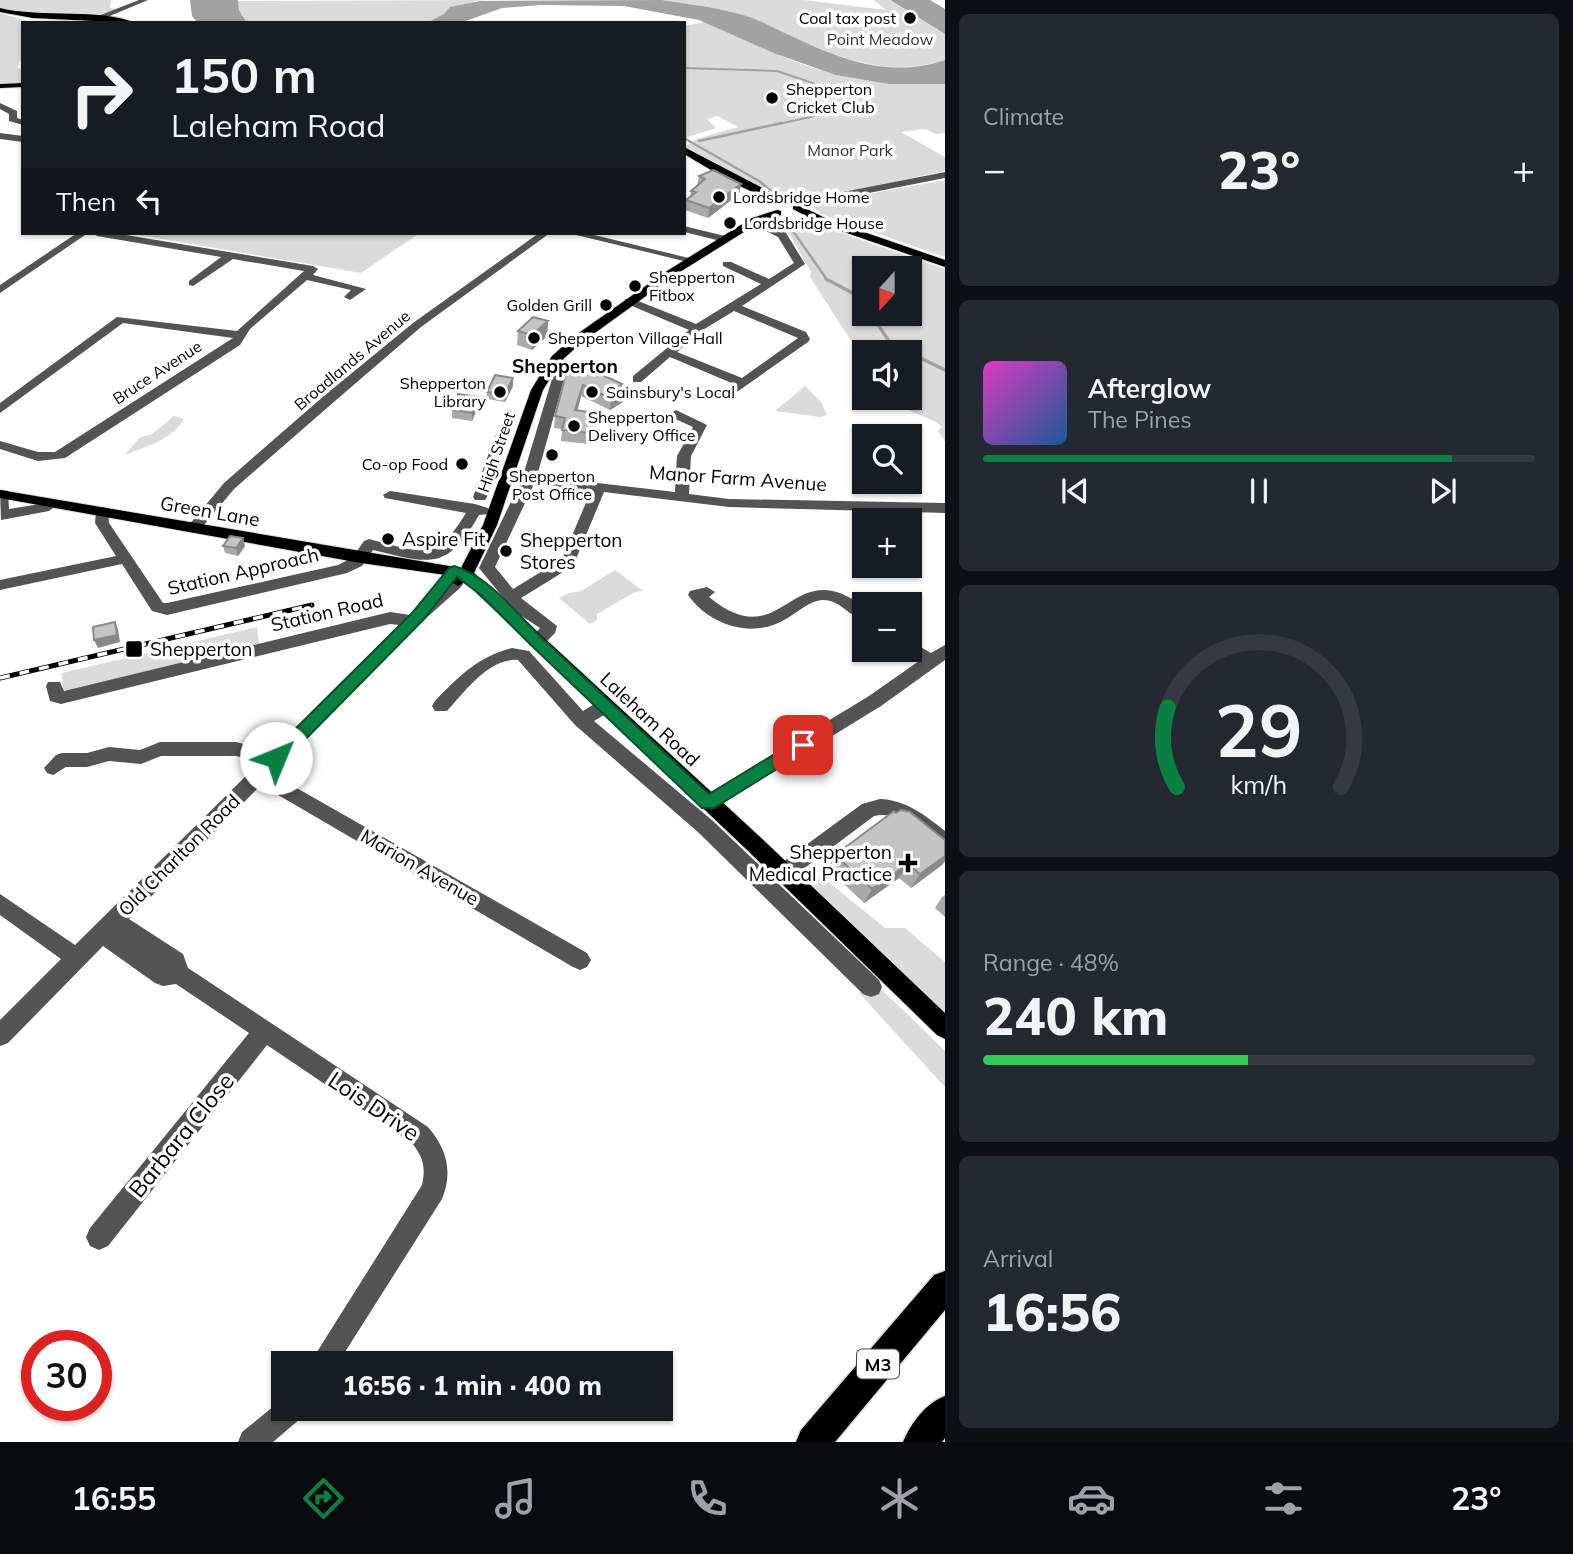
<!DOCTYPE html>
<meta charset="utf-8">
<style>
:root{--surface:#171b24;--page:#242831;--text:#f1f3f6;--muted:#9ea1a6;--line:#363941;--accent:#0b8043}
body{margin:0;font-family:Mulish,sans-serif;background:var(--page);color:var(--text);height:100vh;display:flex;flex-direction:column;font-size:26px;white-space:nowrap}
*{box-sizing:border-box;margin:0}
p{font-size:23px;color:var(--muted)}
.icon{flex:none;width:38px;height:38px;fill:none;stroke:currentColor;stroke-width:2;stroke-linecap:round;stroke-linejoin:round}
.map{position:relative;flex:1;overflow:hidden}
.side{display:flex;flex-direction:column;gap:14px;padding:14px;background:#0d0f14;width:628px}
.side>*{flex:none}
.banner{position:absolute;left:21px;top:21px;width:665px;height:214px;border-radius:0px;box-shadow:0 2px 5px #0004;background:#171b24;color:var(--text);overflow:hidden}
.needle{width:46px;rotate:201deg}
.tools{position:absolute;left:852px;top:256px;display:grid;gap:14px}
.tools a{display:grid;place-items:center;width:70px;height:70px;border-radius:0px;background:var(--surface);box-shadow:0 2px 5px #0004;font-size:35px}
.speed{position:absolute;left:21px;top:1330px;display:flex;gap:14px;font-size:35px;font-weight:700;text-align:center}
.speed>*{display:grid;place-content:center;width:91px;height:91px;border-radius:50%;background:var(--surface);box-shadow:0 2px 5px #0004;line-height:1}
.speed .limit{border:10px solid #d22;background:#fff;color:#111}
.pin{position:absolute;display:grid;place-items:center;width:60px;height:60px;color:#fff;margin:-30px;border-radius:14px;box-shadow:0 4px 10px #0006}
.me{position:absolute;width:77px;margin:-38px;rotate:45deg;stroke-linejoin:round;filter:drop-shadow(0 0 5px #0008)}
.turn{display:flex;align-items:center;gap:24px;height:147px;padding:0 35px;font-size:32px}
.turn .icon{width:91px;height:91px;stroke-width:2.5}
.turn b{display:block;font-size:49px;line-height:60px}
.then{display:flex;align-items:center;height:66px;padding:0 35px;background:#0003;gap:14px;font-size:26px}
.big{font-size:52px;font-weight:800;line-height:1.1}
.side .widget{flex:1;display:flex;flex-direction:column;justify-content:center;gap:10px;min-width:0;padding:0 24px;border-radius:10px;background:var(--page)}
.side .dial{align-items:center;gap:0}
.dial svg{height:182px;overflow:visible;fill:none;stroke:var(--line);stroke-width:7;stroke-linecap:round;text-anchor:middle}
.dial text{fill:var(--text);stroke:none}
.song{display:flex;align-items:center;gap:21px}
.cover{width:84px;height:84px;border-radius:10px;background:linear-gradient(135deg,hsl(310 70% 55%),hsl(210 70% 35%))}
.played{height:7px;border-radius:4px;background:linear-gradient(90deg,var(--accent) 85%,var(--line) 85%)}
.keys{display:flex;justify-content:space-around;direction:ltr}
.heat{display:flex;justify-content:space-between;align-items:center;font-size:38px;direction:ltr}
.charge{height:10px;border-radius:5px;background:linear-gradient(90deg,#34c759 48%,var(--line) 0)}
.trip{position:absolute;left:271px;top:1351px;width:402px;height:70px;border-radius:0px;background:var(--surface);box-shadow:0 2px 5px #0004;font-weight:800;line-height:70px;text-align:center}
.dock{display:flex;height:112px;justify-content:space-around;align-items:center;background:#090b0e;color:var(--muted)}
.dock .icon{width:49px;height:49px}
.dock .on{color:var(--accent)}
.dock b{font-size:32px;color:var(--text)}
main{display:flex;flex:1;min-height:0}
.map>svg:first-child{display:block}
.green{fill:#dbdbdb;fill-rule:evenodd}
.water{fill:#a2a2a2}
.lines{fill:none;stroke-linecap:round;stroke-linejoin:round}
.stream-far2{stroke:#a2a2a2;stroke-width:2}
.stream-far1{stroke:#a2a2a2;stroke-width:2.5}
.stream{stroke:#a2a2a2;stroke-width:3.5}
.major-casing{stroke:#dbdbdb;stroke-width:2}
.highway-casing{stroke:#dbdbdb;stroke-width:3}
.minor{fill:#545454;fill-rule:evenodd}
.major{fill:#000;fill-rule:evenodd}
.highway{fill:#000;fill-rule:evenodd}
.rail-casing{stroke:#000;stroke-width:5}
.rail{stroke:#fff;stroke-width:3.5;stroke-dasharray:10;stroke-linecap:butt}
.wall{fill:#a9a9a9}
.shaded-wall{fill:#898989}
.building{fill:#c4c4c4;stroke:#898989;stroke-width:2}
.route{fill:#0b8043;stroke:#07532c;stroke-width:2}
.poi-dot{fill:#000;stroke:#fff;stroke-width:2.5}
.labels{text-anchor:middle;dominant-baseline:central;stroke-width:7;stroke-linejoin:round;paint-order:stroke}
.far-poi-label{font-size:16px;fill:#000;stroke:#fff;text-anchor:start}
.far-park-label{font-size:16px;fill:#323232;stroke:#fff}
.far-street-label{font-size:16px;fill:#000;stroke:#fff}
.shield{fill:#fff;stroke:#4c4c4c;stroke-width:2}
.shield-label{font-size:18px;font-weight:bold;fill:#000}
.far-quarter-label{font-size:19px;font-weight:bold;fill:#000;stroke:#fff}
.street-label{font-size:19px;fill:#000;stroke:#fff}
.poi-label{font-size:19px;fill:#000;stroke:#fff;text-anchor:start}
.near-street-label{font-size:23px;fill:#000;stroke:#fff}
</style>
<main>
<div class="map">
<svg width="945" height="1442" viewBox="0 0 945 1442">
<rect width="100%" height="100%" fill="#fff"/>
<g class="green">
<path d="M0 0H111L110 8 117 9 102 14 39 17 0 8Z"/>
<path d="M486 0 475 1 427 23H247L239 9 238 1Z"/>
<path d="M662 0H804L886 10 874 0H889L945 34V60C877 82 821 49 762 22 734 9 693 5 662 0Z"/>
<path d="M0 13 28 21 102 19V23H23V54L17 68 23 69V84L0 85Z"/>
<path d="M704 22C729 30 751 43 774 53 830 78 884 84 945 84V133L936 134 925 129 901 132 945 157V171C897 180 822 204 776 193 743 185 714 163 686 146L696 139 738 127 718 116 707 119 716 128 684 138V26Z"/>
<path d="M945 180V257L821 214 815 209 814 204Z"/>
<path d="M777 218 801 219 945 269V442L938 431 942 427 936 422 879 397H910V352H864V357L855 347 810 277 811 272 790 235 769 221ZM864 268H910V313H864Z"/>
<path d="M134 233H420L361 273 132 234Z"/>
<path d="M805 386 821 402 827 415 820 417 775 411Z"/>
<path d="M174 416 184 419C169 442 148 445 125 455L139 438 152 434Z"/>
<path d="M615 570 643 591 635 592 597 614V620L590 624 559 598 569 593 581 591Z"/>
<path d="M257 627 259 644 69 691 63 690 62 673Z"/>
<path d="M812 871H815L885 928H905L945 962V1014L813 886Z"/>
<path d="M865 988 881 989 945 1051V1087L859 993Z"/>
</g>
<g class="water">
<path d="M190 0H238L239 10 247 23H198L192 16Z"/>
<path d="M662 0C693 5 734 9 762 22 820 49 878 83 945 60V84H889L836 75 776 54 699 20 624 6 541 5 502 8 460 23H427L444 14 450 7 480 1Z"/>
<path d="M890 0H930L945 9V34Z"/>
</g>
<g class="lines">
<g class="stream-far2">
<path d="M684 68 777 71 827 88 855 93"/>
<path d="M774 125 874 103"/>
</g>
<g class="stream-far1">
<path d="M684 138 759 181 771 191"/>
<path d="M699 141 782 123"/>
<path d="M788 224 828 281"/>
</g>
<g class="stream">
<path d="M826 279 860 297 864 305"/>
<path d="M870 313 889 341 908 352"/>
<path d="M910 353 945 370"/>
</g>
<g class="major-casing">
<g id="major">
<path d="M0 8C41 18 103 8 135 23L33 18 0 12Z"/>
<path d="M23 83V87L0 88V84Z"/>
<path d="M684 147 776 195 778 197C765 205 700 163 684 154Z"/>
<path d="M797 204 829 220 945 260V267L821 224 793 209V205Z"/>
<path d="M777 210 781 211V215L760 222 675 275 581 343 561 361 543 390 497 525 474 573 759 836 945 1013V1039L937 1035 745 848 465 582 458 586 450 581 453 576 361 563 0 498V490L461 568 483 525 531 390 552 356 573 337 667 271 752 218Z"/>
</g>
</g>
<g class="highway-casing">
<g id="highway">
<path d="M945 1271V1310L835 1442H796L801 1430 934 1275Z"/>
<path d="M945 1396V1438L942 1442H903C911 1423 926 1403 945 1396Z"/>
</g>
</g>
<g class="minor">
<path d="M139 0H148L105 18 98 16Z"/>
<path d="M0 103 17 111V118L23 120V125L9 121V114L0 109Z"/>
<path d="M0 133 23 136V142L0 139Z"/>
<path d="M945 172V178L828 201 789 203 784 200 789 197 828 195Z"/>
<path d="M754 218 786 233 805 264 742 306 806 332 810 339 808 342 734 394 728 390 734 384 670 357 641 382H633V376L689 330 625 303V299H633L696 324 761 284 723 266V262H731L769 279 794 263 778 237 750 223 749 221ZM734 311 798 338 742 378 677 352 701 331Z"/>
<path d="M684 226 729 237 730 239 725 242 684 232Z"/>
<path d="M77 233H88L0 293V285Z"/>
<path d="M92 233H114L313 266 318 269 313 275 366 289 350 300 344 297 351 290 307 280 250 329 240 345 65 458 38 461 0 449V441L38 452H55L233 338 123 323 0 413V403L117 317 237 331 304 271 233 259 193 286 189 285V281L221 257 97 236Z"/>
<path d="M539 233H550L421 327 335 401 234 489 199 531H189L187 528 189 525 224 483 325 395 413 323Z"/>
<path d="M568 233H586L697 260 692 263Z"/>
<path d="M556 355 576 366 564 380 537 476 675 492 677 456 693 427 671 417 670 414 676 410 707 425 691 456 689 494 729 499 945 503V513L729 507 604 492 573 566 521 598 557 626 555 633 542 646H530L528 642 540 628 514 611 479 568 522 479 552 379 562 367 550 359ZM534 484 591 491 562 559 513 589 495 567Z"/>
<path d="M502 432 509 436 487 497 485 500H475L473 497 495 436Z"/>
<path d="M0 490 8 491 9 509 40 504 52 499 59 503 49 511 1 520Z"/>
<path d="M390 491 475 504 488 508 490 511 488 514 479 515C447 571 431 564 373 550L362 566 347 573 167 615 152 611 122 564 0 590V580L116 556 95 523 96 512 103 507 108 509 109 523 163 603H167L338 565 352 558 364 541 369 539C421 552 435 564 466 513L385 498 383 495Z"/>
<path d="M455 579 463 584 460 588 424 620 272 774 587 953 591 960 587 967 580 970 573 967 261 785 129 919 183 954 188 968 428 1127C447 1149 453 1172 442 1199L338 1363H310L422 1185C426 1167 423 1157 412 1143L267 1045 108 1246 99 1250 90 1246 86 1237 90 1228 249 1033 176 984 163 986 155 983 103 946 8 1043 0 1046V1020L61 959 0 915V894L75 945 260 762 236 756H161L141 764 109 761 87 767H66L53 775 47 773 44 768 56 755 62 753H87L109 747 140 750 160 742H236L272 751 399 625 390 624 61 704 50 701 46 686 48 682H60L64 691 390 612 410 615 450 580Z"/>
<path d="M707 587 715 592 709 597C784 659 790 550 864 607V620C849 617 840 599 822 600 808 601 796 614 784 620 752 639 709 625 688 595L690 591Z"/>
<path d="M910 641 931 653 945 645V660L881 706 715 808 708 811 701 808 699 803 701 798 869 696 919 661 903 649H910Z"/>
<path d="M512 648 529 651 583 711 599 701H611L614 706 611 711 594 721 713 821 879 980 882 987 879 994 871 997 863 994 699 833 575 725 518 660C490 657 464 692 447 711H435L432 706 435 701C458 677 479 656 512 648Z"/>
<path d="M880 799C906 800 925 815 945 831V850C919 841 905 809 874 816L790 879 783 882 776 879 773 873 776 867 862 804Z"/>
<path d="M284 1398V1409H304L300 1419 273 1442H238L242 1432Z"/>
</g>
<use href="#major" class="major"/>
<use href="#highway" class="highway"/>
<g class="rail-casing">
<path id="rail" d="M0 678 312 605"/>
</g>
<use href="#rail" class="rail"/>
</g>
<g class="wall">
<path d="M699 176 741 184 739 194 708 218 685 210 686 200 690 197 691 191 697 185Z"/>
<path d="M548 321 547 336 532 350 517 345 518 331Z"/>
<path d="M567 370 622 384 621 389 624 390 623 402 610 410 581 396 578 410 594 424 589 444 561 441 562 429 554 428 555 416Z"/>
<path d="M513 386 505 402 487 399V392Z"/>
<path d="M479 397V404L472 421 452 418V410Z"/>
<path d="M243 538 245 546 238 556 225 553 223 546Z"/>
<path d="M945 840V861L942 865 911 888 899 878 864 903 828 869 835 855Z"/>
<path d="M945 895V917L935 908 942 897Z"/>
</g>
<g class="shaded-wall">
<path d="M741 184 739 194 708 218 709 208Z"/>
<path d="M548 321 547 336 532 350V335Z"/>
<path d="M513 378V386L505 402V394Z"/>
<path d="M622 384 621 392 624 390 623 402 610 410 611 399 618 387Z"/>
<path d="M583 385 581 396 574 422 575 410Z"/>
<path d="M479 397V404L472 421V413Z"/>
<path d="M595 413 594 424 589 444 590 433Z"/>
<path d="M243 538 245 546 238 556 236 548Z"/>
<path d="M115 622 118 629 120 642 98 648 94 640Z"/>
<path d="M945 856V861L942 865 911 888 920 874Z"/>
<path d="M908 864 899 878 864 903 872 889Z"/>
</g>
<g class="building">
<path d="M713 170 741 184 709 208 686 200 696 192 691 191 705 179 699 176Z"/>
<path d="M533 317 548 321 532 335 518 331Z"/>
<path d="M574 362 622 384 618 387 624 390 611 399 583 385 575 410 595 413 590 433 562 430 565 418 555 416 567 370Z"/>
<path d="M495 375 513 378 505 394 487 392Z"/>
<path d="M458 394 479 397 472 413 452 410Z"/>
<path d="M230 536 243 538 236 548 223 546Z"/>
<path d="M115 622 117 635 94 640 93 627Z"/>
<path d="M901 810 910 812 945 840V856L920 874 908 864 872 889 835 855 894 811 896 813Z"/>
</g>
<path class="route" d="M454 566C491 577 517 615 544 640 599 692 654 743 709 794L798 740 803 738 812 745 809 749 714 808H702L531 645 481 595 457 577 424 619 282 763H270L268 758 270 754 413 612 449 568Z"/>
<g class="poi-dot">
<circle cx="910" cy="18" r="7"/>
<circle cx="772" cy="98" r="7"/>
<circle cx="719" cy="197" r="7"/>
<circle cx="730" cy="223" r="7"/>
<circle cx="635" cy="286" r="7"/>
<circle cx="606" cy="305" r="7"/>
<circle cx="534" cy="338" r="7"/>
<circle cx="500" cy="392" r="7"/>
<circle cx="592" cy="392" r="7"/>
<circle cx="574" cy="426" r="7"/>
<circle cx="552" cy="455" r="7"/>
<circle cx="462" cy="464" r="7"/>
<circle cx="388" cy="539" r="7"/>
<circle cx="506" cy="551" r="7"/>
<rect x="125" y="640" width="18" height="18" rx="3.5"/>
<path d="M904.5 852.5h7v7h7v7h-7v7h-7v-7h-7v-7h7z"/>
</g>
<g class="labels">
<g class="far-poi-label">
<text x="896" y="18" text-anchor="end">Coal tax post</text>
<text x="786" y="89">Shepperton<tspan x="786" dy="18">Cricket Club</tspan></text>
<text x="733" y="197">Lordsbridge Home</text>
<text x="744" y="223">Lordsbridge House</text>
<text x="649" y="277">Shepperton<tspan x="649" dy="18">Fitbox</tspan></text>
<text x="592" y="305" text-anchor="end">Golden Grill</text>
<text x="548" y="338">Shepperton Village Hall</text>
<text x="486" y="383" text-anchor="end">Shepperton<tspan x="486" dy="18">Library</tspan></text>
<text x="606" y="392">Sainsbury's Local</text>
<text x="588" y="417">Shepperton<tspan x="588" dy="18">Delivery Office</tspan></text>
<text x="448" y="464" text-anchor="end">Co-op Food</text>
<text x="552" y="476" text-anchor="middle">Shepperton<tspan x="552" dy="18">Post Office</tspan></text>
</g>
<g class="far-park-label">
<text x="880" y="39">Point Meadow</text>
<text x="850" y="150">Manor Park</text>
</g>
<g class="far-street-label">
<text transform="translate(352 360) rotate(-40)">Broadlands Avenue</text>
<text transform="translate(157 372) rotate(-33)">Bruce Avenue</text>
<text transform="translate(496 452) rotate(-71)">High Street</text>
</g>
<rect class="shield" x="857" y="1349.5" width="42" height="29" rx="5"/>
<g class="shield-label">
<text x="878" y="1364">M3</text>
</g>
<g class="far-quarter-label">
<text x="565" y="366">Shepperton</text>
</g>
<g class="street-label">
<text transform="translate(738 478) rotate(4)">Manor Farm Avenue</text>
<text transform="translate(210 511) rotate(10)">Green Lane</text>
<text transform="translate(243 571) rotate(-13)">Station Approach</text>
<text transform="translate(327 612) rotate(-13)">Station Road</text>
<text transform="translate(650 719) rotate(43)">Laleham Road</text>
<text transform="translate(179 855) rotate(-45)">Old Charlton Road</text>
<text transform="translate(420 867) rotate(30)">Marion Avenue</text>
</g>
<g class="poi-label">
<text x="402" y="539">Aspire Fit</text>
<text x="520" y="540">Shepperton<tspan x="520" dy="22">Stores</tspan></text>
<text x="150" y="649">Shepperton</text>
<text x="892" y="852" text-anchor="end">Shepperton<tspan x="892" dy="22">Medical Practice</tspan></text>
</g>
<g class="near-street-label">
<text transform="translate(374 1106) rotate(34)">Lois Drive</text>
<text transform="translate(181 1135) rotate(-51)">Barbara Close</text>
</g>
</g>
</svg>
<div class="tools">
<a><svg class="needle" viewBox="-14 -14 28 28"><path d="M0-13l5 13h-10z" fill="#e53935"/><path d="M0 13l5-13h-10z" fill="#9ea1a6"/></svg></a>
<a><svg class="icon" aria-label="sound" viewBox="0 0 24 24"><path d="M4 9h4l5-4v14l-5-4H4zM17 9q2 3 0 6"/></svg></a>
<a><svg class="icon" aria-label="search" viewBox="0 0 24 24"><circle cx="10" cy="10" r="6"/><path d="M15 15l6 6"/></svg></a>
<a>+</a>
<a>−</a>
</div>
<div class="speed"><div class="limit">30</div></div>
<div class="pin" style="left:803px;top:745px;background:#d93025"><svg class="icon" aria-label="arrive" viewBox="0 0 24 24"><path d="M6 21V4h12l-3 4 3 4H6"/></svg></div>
<svg class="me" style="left:276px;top:758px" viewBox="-20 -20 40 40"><circle r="19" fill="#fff"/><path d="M0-13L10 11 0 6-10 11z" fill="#0b8043"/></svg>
<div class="trip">16:56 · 1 min · 400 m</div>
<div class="banner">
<div class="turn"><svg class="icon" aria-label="right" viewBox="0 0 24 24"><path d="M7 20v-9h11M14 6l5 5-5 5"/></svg><div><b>150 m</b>Laleham Road</div></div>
<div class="then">Then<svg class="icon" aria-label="left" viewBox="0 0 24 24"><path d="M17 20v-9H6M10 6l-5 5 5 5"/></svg></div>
</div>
</div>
<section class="side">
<div class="widget"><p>Climate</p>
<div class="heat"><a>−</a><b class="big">23°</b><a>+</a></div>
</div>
<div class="widget">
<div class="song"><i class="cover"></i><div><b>Afterglow</b><p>The Pines</p></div></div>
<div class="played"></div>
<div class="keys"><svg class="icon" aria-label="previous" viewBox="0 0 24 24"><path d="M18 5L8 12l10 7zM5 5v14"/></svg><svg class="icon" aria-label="pause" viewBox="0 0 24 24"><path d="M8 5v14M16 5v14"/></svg><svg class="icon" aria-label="next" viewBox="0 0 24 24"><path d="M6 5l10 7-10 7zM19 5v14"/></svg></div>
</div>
<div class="widget dial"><svg viewBox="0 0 100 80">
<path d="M14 69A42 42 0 1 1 86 69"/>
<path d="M14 69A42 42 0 0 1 10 34" stroke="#0b8043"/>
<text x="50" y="56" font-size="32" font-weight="700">29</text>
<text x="50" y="72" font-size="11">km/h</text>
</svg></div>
<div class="widget"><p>Range · 48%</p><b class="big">240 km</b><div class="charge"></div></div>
<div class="widget"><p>Arrival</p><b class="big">16:56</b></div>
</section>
</main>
<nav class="dock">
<b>16:55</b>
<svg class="icon on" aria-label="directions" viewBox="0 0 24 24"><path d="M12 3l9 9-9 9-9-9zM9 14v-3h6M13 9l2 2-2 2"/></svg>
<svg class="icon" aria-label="music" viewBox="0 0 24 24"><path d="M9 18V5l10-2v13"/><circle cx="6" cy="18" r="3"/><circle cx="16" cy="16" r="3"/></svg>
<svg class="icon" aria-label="phone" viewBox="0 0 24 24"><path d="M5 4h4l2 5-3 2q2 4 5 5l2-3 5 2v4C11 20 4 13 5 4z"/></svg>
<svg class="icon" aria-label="climate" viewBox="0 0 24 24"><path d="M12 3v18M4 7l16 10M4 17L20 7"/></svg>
<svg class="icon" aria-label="car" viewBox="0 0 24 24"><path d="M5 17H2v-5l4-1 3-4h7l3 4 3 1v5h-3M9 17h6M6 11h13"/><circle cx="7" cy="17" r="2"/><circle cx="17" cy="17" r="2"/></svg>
<svg class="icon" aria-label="filters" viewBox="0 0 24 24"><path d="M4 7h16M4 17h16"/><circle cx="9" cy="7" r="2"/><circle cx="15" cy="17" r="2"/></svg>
<b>23°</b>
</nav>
